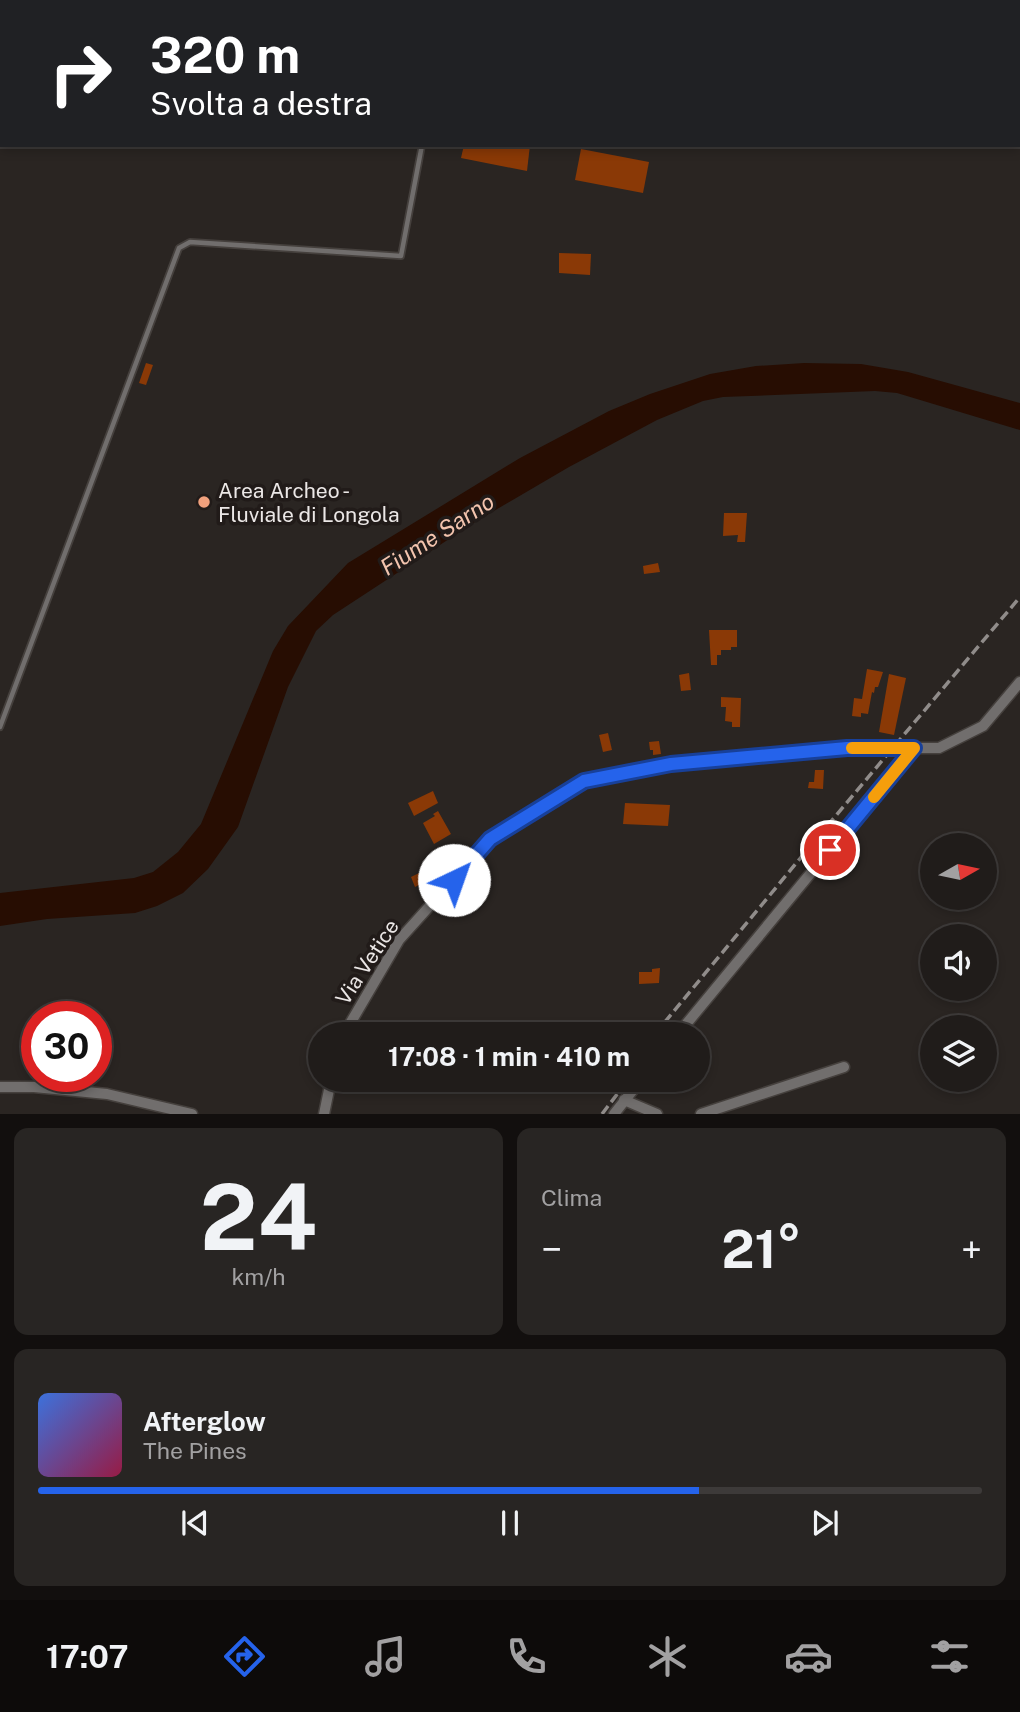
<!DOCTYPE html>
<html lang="it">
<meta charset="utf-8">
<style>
:root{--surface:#201c1a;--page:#282523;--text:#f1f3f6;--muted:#a2a1a2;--line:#3d3a39;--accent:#2563eb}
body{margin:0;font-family:"Public Sans",sans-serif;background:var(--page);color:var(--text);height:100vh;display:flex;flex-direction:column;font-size:26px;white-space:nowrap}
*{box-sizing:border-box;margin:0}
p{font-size:23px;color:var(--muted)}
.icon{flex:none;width:38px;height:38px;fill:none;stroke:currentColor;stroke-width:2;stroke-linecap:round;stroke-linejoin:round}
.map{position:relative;height:1114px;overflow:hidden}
.side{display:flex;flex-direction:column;gap:14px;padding:14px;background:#120f0e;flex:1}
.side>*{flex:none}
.guide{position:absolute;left:0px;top:0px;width:1020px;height:147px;box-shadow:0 4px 10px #0003,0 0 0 2px var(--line);background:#202124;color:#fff;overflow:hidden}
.needle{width:46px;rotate:81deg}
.buttons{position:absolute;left:920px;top:833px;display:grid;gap:14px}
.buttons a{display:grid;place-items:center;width:77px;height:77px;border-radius:50%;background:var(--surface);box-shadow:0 4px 10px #0003,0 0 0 2px var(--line);font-size:35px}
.speed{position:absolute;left:21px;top:1001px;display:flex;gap:14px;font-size:35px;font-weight:700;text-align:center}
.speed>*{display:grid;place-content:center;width:91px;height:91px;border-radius:50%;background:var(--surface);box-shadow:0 4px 10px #0003,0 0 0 2px var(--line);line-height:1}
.speed .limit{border:10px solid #d22;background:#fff;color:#111}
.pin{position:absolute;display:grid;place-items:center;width:60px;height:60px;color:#fff;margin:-30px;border:4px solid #fff;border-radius:50%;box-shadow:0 2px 7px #0007}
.me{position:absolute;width:77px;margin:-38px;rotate:42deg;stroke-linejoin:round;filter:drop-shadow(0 0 5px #0008)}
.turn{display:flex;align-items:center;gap:24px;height:147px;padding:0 35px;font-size:32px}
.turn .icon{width:91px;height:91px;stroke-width:2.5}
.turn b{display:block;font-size:49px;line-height:60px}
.big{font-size:52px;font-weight:700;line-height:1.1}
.side .tile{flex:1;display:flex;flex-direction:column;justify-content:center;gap:10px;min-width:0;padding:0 24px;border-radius:14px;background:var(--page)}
.side .dial{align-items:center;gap:0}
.dial b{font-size:91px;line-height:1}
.song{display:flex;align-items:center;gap:21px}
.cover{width:84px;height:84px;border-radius:10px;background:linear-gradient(135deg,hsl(220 70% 55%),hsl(340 70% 35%))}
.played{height:7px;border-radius:4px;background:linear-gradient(90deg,var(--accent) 70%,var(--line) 70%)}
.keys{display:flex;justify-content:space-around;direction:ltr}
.heat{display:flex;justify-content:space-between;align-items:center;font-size:38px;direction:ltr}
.side .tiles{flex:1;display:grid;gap:14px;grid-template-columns:1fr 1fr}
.tile:last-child{grid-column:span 2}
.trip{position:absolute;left:308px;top:1022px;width:402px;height:70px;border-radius:35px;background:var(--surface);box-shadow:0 4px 10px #0003,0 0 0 2px var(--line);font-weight:700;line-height:70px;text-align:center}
.tabs{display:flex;height:112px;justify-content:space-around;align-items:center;background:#0d0b0a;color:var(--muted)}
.tabs .icon{width:49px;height:49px}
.tabs .on{color:var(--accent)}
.tabs b{font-size:32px;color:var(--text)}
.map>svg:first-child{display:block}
.water{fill:#270d02}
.building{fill:#8a3906}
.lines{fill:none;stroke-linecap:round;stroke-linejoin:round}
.service-casing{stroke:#45403d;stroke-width:8}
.minor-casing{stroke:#45403d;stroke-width:13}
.service{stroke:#716e6d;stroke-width:4.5}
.minor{stroke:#716e6d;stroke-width:10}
.rail{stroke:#908c8a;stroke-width:3.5;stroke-dasharray:10 5;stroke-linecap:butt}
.route-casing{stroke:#184099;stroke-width:18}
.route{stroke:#2563eb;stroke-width:12}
.slow{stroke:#f59e0b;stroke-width:12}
.poi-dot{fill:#f1a17d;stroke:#211b19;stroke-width:2.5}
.labels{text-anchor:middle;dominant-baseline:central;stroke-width:7;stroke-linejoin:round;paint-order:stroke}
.poi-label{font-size:21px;fill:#ebe7e6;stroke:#211b19;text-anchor:start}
.street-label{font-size:21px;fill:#ebe7e6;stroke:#211b19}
.water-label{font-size:23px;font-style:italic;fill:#f3c4ae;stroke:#211b19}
</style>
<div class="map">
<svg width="1020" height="1114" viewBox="0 0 1020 1114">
<rect width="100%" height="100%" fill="#2a2522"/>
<path class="water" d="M804 363 861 364 908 372 1020 403V430L897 393 875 391 723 397 703 401 657 420 569 467 475 522 333 615 316 631 288 687 238 827 208 869 183 893 157 906 135 913 47 919 0 926V893L134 878 153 872 178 852 201 824 273 651 288 626 348 563 520 458 609 411 650 394 710 374 756 366Z"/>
<g class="building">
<path d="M464 145H530L527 171 461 158Z"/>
<path d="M581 149 649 162 643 193 575 180Z"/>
<path d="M559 253 591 254 590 275 559 273Z"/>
<path d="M146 363 153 365 146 385 139 383Z"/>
<path d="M724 513H747L745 542H737L738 535 723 536Z"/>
<path d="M658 563 660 572 644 574 643 566Z"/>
<path d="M709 630H737V647H731V650H721V655H717V665H711Z"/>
<path d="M867 669 883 672 878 687H875L874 693 872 692 868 714 861 713V717L852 716 854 698 862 699Z"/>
<path d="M689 673 691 690 681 691 679 675Z"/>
<path d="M889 674 906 678 894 735 879 732Z"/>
<path d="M721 697 741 698 740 727H732V722L725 721 726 707H721Z"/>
<path d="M608 733 612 750 603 752 599 735Z"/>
<path d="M659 741 661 754 653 755V750H650L649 742Z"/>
<path d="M815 770H824L823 789 808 788 809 782H814Z"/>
<path d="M433 791 438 803 414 816 408 803Z"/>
<path d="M625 803 670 805 668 826 623 824Z"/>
<path d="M438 811 451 834 434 844 423 823 435 816 433 814Z"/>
<path d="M419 873 427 892 423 894 419 885 415 887 411 877Z"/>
<path d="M448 894H461L460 902H464L463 911H448Z"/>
<path d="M660 968 659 983 639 984V972H652V969Z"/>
</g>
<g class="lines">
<g class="service-casing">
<g id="service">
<path d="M486 2V0"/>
<path d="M0 727 179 248 190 242 401 256 422 145"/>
</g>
</g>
<g class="minor-casing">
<g id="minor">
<path d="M974 0 982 2"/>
<path d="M1018 10H1020"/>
<path d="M344 1034 399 940 490 839 584 781 671 764 847 748H939L983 726 1020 682"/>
<path d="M678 1034 914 748"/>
<path d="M0 1087H34L107 1094 192 1114"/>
<path d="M624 1100 657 1114"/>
<path d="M324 1114 331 1080"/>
<path d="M614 1114 641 1080"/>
<path d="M701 1114 844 1067"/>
</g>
</g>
<use href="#service" class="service"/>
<use href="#minor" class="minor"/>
<g class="rail">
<path d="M655 1034 817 838 1020 597"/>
<path d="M602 1114 628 1080"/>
</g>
</g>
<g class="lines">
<g class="route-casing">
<path id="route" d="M454 880 490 839 584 781 671 764 847 748H914L830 850"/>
</g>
<use href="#route" class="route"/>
<path class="slow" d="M852 748H914L874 797"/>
</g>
<circle class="poi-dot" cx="204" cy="502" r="7"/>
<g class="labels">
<g class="poi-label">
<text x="218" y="490">Area Archeo -<tspan x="218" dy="24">Fluviale di Longola</tspan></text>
</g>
<g class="street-label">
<text transform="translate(367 962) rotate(-57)">Via Vetice</text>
</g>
<g class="water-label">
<text transform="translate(437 534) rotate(-33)">Fiume Sarno</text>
</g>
</g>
</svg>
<div class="buttons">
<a><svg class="needle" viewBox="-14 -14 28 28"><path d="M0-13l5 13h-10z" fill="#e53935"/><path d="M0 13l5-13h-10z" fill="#a2a1a2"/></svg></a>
<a><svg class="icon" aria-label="sound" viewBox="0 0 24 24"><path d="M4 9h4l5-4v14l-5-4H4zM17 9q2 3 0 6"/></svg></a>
<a><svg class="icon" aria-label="layers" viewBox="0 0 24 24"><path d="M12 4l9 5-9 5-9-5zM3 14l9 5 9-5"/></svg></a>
</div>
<div class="speed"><div class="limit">30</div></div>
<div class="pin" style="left:830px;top:850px;background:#d93025"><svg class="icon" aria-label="arrive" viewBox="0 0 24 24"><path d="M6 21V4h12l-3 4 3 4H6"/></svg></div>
<svg class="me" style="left:454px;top:880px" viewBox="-20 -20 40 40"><circle r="19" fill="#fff"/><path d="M0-13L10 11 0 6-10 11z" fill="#2563eb"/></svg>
<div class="trip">17:08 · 1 min · 410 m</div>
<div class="guide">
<div class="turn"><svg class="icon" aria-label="right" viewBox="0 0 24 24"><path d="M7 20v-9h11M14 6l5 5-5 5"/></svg><div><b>320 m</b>Svolta a destra</div></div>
</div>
</div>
<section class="side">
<div class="tiles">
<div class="tile dial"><b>24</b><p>km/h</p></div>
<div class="tile"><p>Clima</p>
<div class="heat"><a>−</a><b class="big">21°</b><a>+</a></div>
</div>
<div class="tile">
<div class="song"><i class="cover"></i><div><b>Afterglow</b><p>The Pines</p></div></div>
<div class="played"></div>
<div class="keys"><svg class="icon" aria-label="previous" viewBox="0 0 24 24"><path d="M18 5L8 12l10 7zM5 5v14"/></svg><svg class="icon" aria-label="pause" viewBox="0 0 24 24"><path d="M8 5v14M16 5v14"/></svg><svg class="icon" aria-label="next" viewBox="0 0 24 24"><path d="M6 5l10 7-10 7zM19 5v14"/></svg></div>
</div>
</div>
</section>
<nav class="tabs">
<b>17:07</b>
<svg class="icon on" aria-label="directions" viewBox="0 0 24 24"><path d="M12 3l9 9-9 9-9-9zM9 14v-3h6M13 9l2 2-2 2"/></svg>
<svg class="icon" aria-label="music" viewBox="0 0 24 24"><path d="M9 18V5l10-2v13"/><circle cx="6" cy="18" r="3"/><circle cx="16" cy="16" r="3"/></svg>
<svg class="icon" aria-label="phone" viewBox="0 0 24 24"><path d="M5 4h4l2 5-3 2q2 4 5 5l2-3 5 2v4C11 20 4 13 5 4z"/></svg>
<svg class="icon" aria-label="climate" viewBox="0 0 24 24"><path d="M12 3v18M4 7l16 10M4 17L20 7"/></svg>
<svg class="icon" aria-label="car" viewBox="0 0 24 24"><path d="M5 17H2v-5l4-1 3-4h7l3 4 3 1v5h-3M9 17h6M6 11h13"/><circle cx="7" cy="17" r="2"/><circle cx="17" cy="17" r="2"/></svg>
<svg class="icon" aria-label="filters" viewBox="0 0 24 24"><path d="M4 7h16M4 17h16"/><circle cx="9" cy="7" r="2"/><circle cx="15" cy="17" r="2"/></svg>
</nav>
